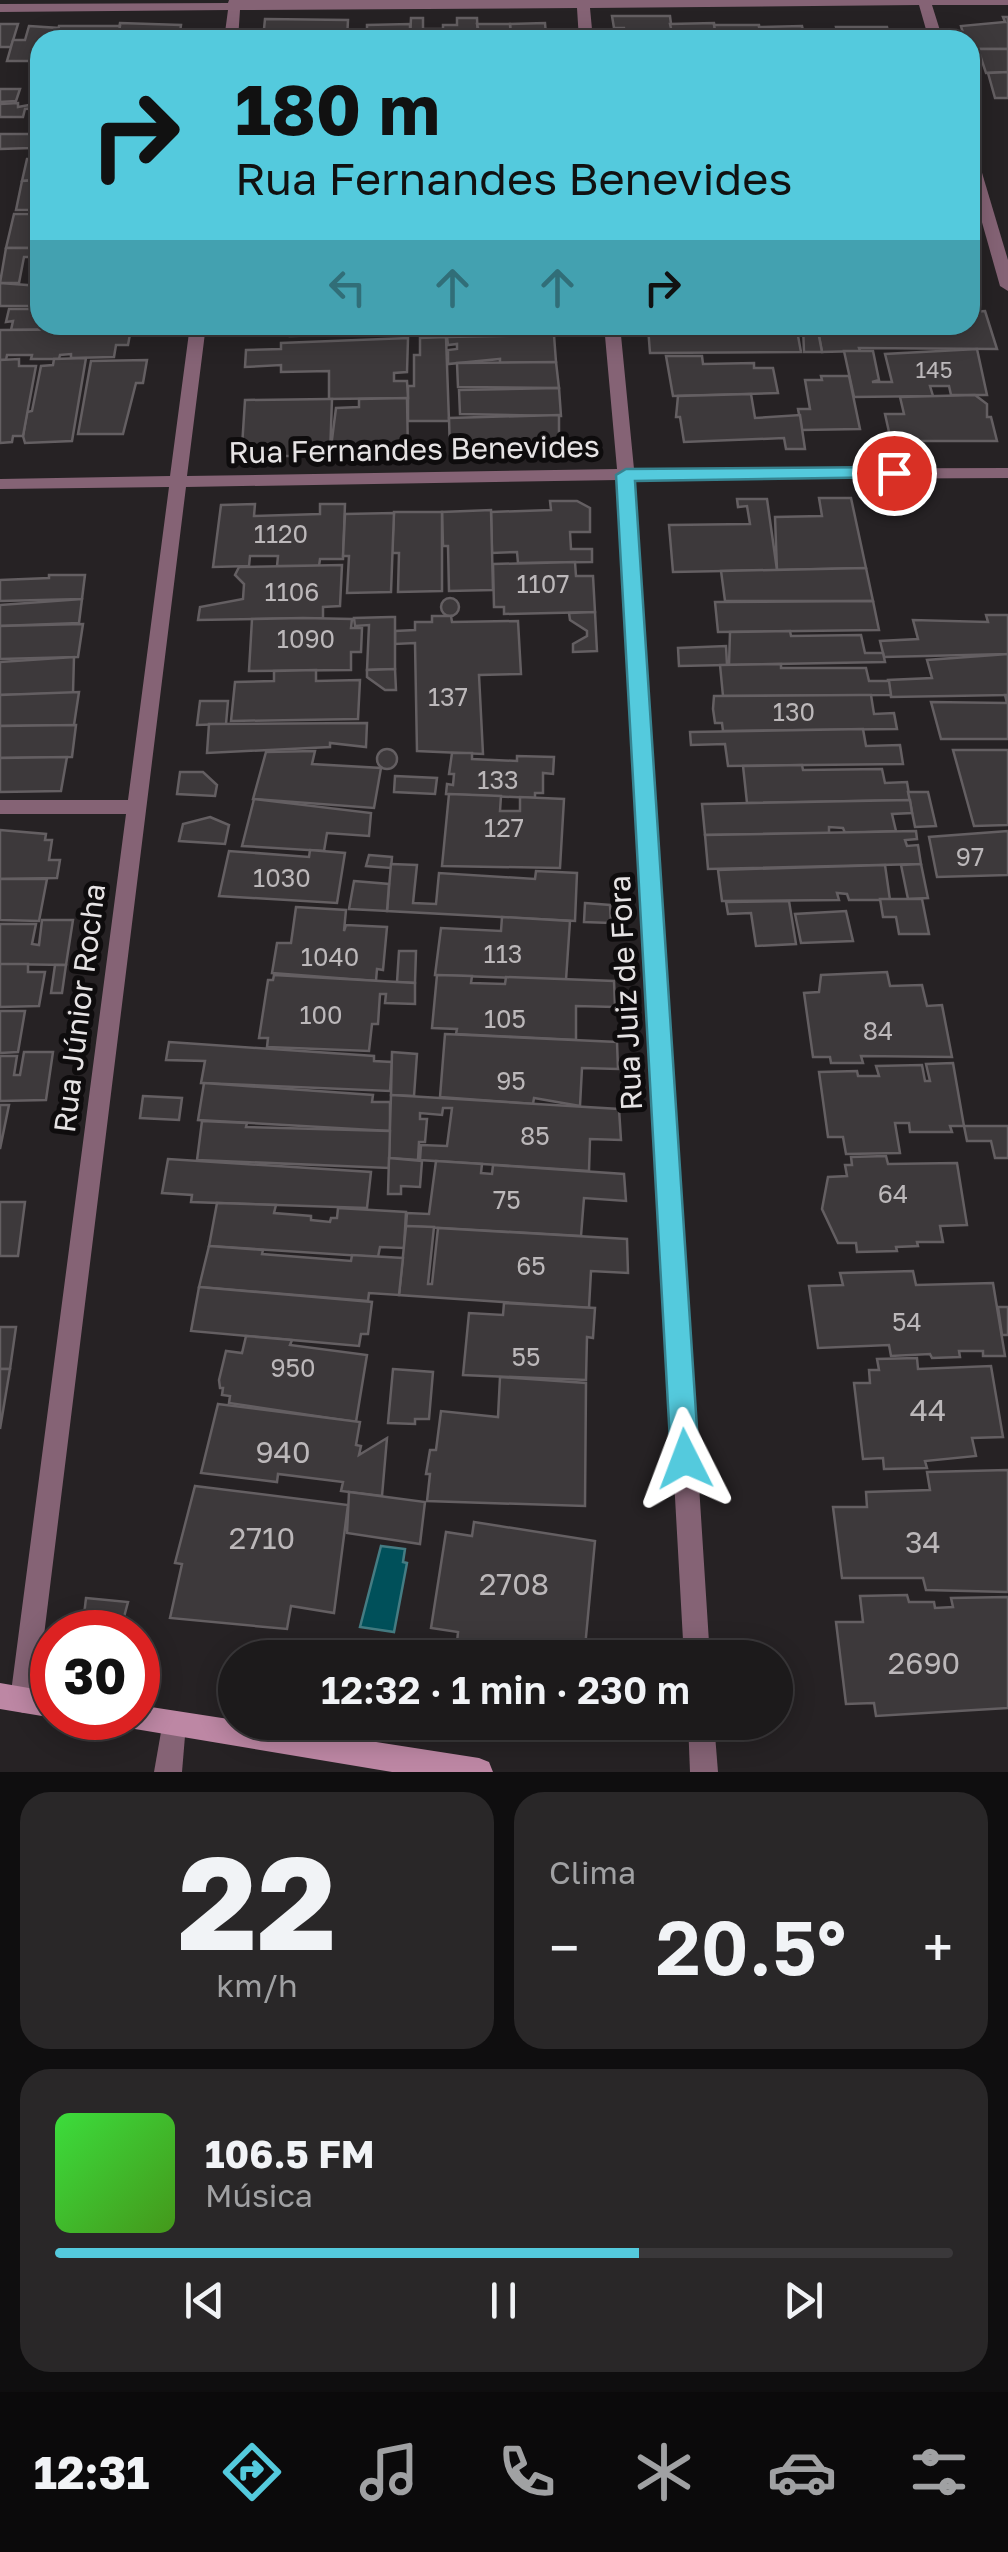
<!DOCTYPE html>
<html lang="pt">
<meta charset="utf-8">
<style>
:root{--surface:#1c1a1b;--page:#292728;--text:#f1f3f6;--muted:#a0a1a3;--line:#3a383a;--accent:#54cadd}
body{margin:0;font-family:"Golos Text",sans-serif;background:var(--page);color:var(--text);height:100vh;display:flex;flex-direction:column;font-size:38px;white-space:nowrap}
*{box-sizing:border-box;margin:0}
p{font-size:32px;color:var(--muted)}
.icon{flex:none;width:55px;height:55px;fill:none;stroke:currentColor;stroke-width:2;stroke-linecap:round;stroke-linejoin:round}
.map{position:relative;height:1772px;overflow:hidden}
.details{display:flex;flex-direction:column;gap:20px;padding:20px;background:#0f0e0f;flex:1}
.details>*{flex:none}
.banner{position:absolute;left:30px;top:30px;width:950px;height:305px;border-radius:30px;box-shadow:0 5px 25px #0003,0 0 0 2px var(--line);background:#54cadd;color:#111;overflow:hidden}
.speed{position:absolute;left:30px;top:1610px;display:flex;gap:20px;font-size:50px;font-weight:700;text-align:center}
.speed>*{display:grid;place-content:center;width:130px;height:130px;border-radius:50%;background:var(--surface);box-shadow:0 5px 25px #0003,0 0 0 2px var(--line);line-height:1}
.speed .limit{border:15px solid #d22;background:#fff;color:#111}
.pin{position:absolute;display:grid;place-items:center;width:85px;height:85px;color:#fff;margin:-42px;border:5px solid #fff;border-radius:50%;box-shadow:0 2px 10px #0007}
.me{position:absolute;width:110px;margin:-55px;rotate:357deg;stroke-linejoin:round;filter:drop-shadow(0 0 8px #0008)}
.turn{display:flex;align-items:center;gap:35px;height:210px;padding:0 40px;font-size:45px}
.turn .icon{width:130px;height:130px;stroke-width:2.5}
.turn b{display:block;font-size:70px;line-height:85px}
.lanes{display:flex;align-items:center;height:95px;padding:0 40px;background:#0003;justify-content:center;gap:50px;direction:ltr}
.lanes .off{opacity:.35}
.big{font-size:75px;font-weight:600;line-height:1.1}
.details .widget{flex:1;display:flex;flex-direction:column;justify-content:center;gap:15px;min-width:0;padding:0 35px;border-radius:30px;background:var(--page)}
.details .dial{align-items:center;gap:0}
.dial b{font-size:130px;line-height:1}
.song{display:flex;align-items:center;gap:30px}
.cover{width:120px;height:120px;border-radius:15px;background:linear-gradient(135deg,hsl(120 70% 55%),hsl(100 70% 35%))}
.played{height:10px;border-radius:5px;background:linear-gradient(90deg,var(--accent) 65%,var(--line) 65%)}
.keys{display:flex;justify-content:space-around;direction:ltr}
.heat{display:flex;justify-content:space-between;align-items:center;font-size:55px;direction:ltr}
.details .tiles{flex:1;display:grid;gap:20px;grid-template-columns:1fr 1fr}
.widget:last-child{grid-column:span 2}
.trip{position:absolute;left:218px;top:1640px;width:575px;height:100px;border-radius:50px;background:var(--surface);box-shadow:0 5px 25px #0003,0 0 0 2px var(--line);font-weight:600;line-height:100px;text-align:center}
.tabs{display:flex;height:160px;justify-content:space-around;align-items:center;background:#0b0a0b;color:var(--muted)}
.tabs .icon{width:70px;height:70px}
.tabs .on{color:var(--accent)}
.tabs b{font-size:45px;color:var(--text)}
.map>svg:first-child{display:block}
.water{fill:#00505a;stroke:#457c83;stroke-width:2.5}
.building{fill:#3d393b;stroke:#645f62;stroke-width:2.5}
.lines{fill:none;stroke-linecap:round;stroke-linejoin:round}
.minor{fill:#856375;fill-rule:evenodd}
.secondary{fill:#bd87a4;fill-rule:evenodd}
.route{fill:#54cadd;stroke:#378390;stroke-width:2.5}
.labels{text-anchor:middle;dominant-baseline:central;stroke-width:10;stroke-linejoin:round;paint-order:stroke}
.far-number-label{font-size:22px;fill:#bcb8ba}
.number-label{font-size:25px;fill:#bcb8ba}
.street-label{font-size:30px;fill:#e6e3e4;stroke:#0e0c0d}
.near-number-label{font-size:30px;fill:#bcb8ba}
</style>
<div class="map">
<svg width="1008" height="1772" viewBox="0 0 1008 1772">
<rect width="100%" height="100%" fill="#262224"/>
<path class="water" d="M381 1546 405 1549 403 1562 407 1563 394 1632 360 1627Z"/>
<g class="building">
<path d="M612 16H670L673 40H626L624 28H614Z"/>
<path d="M1003 17H1008V49H970V40H965L961 26 1005 22Z"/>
<path d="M411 18H423V29H443V40H410Z"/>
<path d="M457 18H477L478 40H443V25H457Z"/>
<path d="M265 19 348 20 347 40 263 39Z"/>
<path d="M120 23 181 25 179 40H117Z"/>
<path d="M545 23 546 35H539V40H511L510 24Z"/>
<path d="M714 23 717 40 673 37 670 24Z"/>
<path d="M0 24H18L11 47H0Z"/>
<path d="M410 24V40H347V30L367 29V25Z"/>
<path d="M477 24H510L511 40H481Z"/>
<path d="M714 25H759L761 40H717Z"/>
<path d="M29 26 59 28 56 40H40V61H7L13 40H25Z"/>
<path d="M59 26H120L117 40H56Z"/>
<path d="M802 26 805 39 761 40 759 27Z"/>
<path d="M836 27H887L890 40H839Z"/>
<path d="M978 49H1008V72L986 73Z"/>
<path d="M1008 72V98H995L988 73Z"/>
<path d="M0 89H20L16 101 0 102Z"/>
<path d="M18 103V107L40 103V108L25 109 23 117H0V104Z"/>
<path d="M0 134H32L31 148 0 149Z"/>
<path d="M27 159H40L38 180 22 181Z"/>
<path d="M38 180 40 210H16L22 181Z"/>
<path d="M14 214H40L35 248H6Z"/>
<path d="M6 248H34L32 257H24L19 283H0Z"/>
<path d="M0 283 40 286V306H0Z"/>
<path d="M9 309H40V325H98L97 329 11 330 13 321 6 322Z"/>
<path d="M985 311 997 349 859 348 860 351 822 352 817 325H970V312Z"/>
<path d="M291 325H340V335L290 336Z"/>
<path d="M542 325H577L578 335 543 336Z"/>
<path d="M670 325H796L801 352 650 353 648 327Z"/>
<path d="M803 326H817L822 352H804Z"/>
<path d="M131 329 128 345H116L114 357 71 358V354L60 355 59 359H31L32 355H7L6 360H0V330Z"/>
<path d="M554 335 556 362 500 363V359L448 364V350L457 349V344L448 345 447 337Z"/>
<path d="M446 337 449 421H408V386H414V355H420V338Z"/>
<path d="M408 338 407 372 394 373V381H407L408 398 329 399V371L281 372V365L245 367 246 350 281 349V343Z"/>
<path d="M977 349 987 395H951L949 386H930L933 396 854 397 844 351H873L879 380 872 382H892L885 354Z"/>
<path d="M666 356H702L703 364 754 363V368H773L778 393 673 396Z"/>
<path d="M86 358 72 441 25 443 23 436 27 412 32 411 41 366 53 365 54 359Z"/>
<path d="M19 359V366H36L23 436H13L12 442 0 443V360Z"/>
<path d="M147 360 143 383H136L123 434H78L91 361Z"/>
<path d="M556 362 559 388 458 387 457 363Z"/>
<path d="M821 376H849L860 429 802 430 798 409H810L805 380H822Z"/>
<path d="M559 388 561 416 460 414 459 390Z"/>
<path d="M751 394 755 418 800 415 805 449H786L784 438 684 442 680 417H676L678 396Z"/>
<path d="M975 395 987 404V417H991L997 441H891L885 414H904L900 397Z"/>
<path d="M407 398 408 454 330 455 336 408 359 407V399Z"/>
<path d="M329 399H332L330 455H317V446H296L295 456H274L275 447H242L245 400Z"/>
<path d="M559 415V441L476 443 477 453 450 454 449 418Z"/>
<path d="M819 498H851L866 568 777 570 775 517 822 516Z"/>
<path d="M737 499H767L777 570 673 572 669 525 750 524 747 506 738 507Z"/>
<path d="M550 501H577L590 508V532H570L571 549H592V562L518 563 517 552 492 553 491 512 551 510Z"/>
<path d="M255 504 254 516 320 514V504H345L343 559H320L319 566H277L278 556H250L249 566 213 567 221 505Z"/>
<path d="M491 510 493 590 449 591 448 546H443L442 512Z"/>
<path d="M394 512H442V591L398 592 399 553H392Z"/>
<path d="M394 513 391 592 347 593 349 556H343L345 514Z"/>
<path d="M575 562 576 576H593L595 612 504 614V607H494L493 564Z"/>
<path d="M342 565 340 606 323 607V618L198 620 200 607 243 599 244 584 235 575 239 567Z"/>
<path d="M866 568 873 601H725L721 571Z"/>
<path d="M49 575H85L82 599 0 601V580L49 578Z"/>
<circle cx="450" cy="607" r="9"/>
<path d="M82 599 79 623 0 626V605Z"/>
<path d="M873 601 879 630 718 632 715 602Z"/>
<path d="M595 612 597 651 573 652V644L587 636V631L570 620 569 613Z"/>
<path d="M986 615H1008V654L884 657 880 641 918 639 913 620 988 622Z"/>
<path d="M432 616H451L452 622 518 621 521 674 479 675 483 754 417 751 415 643 395 644V631L415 630V622H432Z"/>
<path d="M391 617H395V669L367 670 369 625 355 626 354 618Z"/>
<path d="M303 618 352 619 351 628H362L361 652H351V670L249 671 252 619Z"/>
<path d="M83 624 78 657 0 659V626Z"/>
<path d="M790 631 791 636 861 635 865 653H883L885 662 729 665 730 632Z"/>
<path d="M726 646 727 665 679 666 678 648Z"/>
<path d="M1008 654V695L891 697 888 680 932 678 927 660Z"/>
<path d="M74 657 73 693 0 695V662Z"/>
<path d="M781 664V668H866L869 681H889L891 695 723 696 720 665Z"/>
<path d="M395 669 396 690H385L367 677V670Z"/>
<path d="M316 670V681L360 680 358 719 231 721 235 682 274 681V671Z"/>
<path d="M79 692 74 725 0 726V695Z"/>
<path d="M860 695H871L874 714 894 713 897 729 723 731 722 723H715L713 709 714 696Z"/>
<path d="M1005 695H1008V739H941L931 702 1007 703Z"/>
<path d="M200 701H228L226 724 197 725Z"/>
<path d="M367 723 366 747 330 743V747L207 753 209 724Z"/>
<path d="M76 725 72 757 0 758V726Z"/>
<path d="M863 729 866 746 900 745 903 764 728 766 725 744 691 745 690 732Z"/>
<circle cx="387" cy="759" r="10"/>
<path d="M953 750H1008V825L974 826Z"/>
<path d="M315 751 312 764 381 768 374 808 253 799 266 752Z"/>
<path d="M452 753H472V759L517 761V756L554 757 553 774 543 773V793H535V798L446 794 447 784 453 785 454 774H449Z"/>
<path d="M67 757 61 791 0 792V758Z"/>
<path d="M802 765 803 770 882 769 885 783 907 782 910 800 747 803 743 766Z"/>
<path d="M180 772H203L217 785 215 796 177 794Z"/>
<path d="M395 776 437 778 435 794 394 792Z"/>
<path d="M908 792H928L936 826 915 827Z"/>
<path d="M449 794 501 796 500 811H520V797L564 799 560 868 442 866Z"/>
<path d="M254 799 371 813 369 836 327 833 324 851 242 846Z"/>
<path d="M910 800 912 813 892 814 896 831 845 833 843 828 829 827V833L705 835 702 804Z"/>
<path d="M210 817 229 825 225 844 179 841 183 824Z"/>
<path d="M0 830 46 834 45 840H52L49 860H60L57 878 0 879Z"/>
<path d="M916 831 917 839 905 840 907 846 918 845 921 864 708 869 705 835Z"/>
<path d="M1008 831V875L937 877 929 837Z"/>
<path d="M310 850 345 853 337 903 219 896 229 851 309 857Z"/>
<path d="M369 855 392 857 391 868 366 866Z"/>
<path d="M391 864 417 865 413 903 436 904 439 873 535 879 536 871 577 873 575 921 387 911Z"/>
<path d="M921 864 928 898 908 899 901 865Z"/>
<path d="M885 865 890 900H849L847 894 837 893 839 900 722 901 718 870Z"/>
<path d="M0 879H47L39 921 0 920Z"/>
<path d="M354 881 389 884 387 911 349 909Z"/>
<path d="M880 899H922L929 934H899L896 917H883Z"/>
<path d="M789 901 796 944 756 946 751 913 728 914 726 902Z"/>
<path d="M585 903 610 905 611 923 584 922Z"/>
<path d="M296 907 346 910 344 931 346 925 387 927 383 970 377 969 376 981 272 973 277 943H291Z"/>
<path d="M846 911 853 941 801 943 795 914Z"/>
<path d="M502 917 570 921 566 980 435 975 441 928 501 931Z"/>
<path d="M42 920H73L66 965 0 964V924H36L32 944 39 945Z"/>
<path d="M399 951H416L415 983 397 982Z"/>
<path d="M0 964H28V972H45L39 1006 0 1007Z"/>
<path d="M55 965H66L62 993H51Z"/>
<path d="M887 972 890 986 922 985 927 1006 942 1005 952 1057 861 1056 863 1063H831L830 1057H813L804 993 819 992 821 975Z"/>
<path d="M274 975 415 983V1004L385 1003 386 994H380L378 1024H372L369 1051 267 1047 268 1038H259L268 980H273Z"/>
<path d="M437 975 472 976 471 983 505 984 506 977 614 981 615 1007 576 1006V1040L456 1034 457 1029 432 1028Z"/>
<path d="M0 1011H25L18 1052 0 1053Z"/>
<path d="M445 1034 617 1042 618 1069 582 1068 580 1106 534 1098 533 1104 440 1097Z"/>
<path d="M169 1042 374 1056V1061L392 1062 390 1091 201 1083 205 1061 166 1060Z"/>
<path d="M24 1052H53L46 1100 0 1101V1056H17L14 1075H20Z"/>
<path d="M392 1052 417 1054 414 1096 391 1095Z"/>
<path d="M953 1063 964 1126H950L952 1132H910L909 1123H895L900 1153 846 1154 843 1137H828L819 1072 857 1071 858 1076H879L876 1066 922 1065 925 1081H930L926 1064Z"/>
<path d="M204 1083 373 1095 372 1102H390V1131L198 1120Z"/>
<path d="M391 1095 619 1109 621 1140 590 1139 589 1171 420 1160 421 1145 447 1146 452 1108H443L442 1115 420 1113V1119H427L425 1142H419L418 1160 389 1158Z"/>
<path d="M143 1096 182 1098 179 1120 140 1118Z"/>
<path d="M0 1105H9L0 1149Z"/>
<path d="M202 1121 247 1123 246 1127 390 1131 389 1168 197 1160Z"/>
<path d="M964 1126H1008V1158H995L991 1141H967Z"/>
<path d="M886 1156 888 1164 957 1163 967 1225 940 1226 943 1242H917L918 1246 896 1247 897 1251 857 1252 856 1243H838L822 1209 828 1177 847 1176 845 1165H852L851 1157Z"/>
<path d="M389 1158 422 1161 420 1187 401 1186V1194H388Z"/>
<path d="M168 1159 371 1172 367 1208 191 1202 192 1195 162 1193Z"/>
<path d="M436 1161 482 1164 481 1173 492 1174 493 1165 624 1174 626 1201 584 1198 581 1236 406 1226 407 1213 429 1214Z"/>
<path d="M0 1202H25L18 1256H0Z"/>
<path d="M217 1203 276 1205 274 1213 311 1216V1220L330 1222 331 1218H337L338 1208 406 1212 404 1248 380 1247 378 1257 209 1246Z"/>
<path d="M406 1226 434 1227 428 1284H432L438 1228 627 1239 628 1273 591 1271 589 1308 399 1295Z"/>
<path d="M209 1246 263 1250 262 1254 351 1261 352 1255 403 1258 399 1295 369 1293 368 1301 199 1287Z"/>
<path d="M913 1271 916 1285 993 1283 1005 1356H983V1351H959L960 1357 932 1358 930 1354 891 1356 889 1345 818 1348 809 1286 843 1285 840 1273Z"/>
<path d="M199 1287 372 1302 368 1334H361L359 1346 191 1331Z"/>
<path d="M504 1303 595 1308 593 1338 587 1337 586 1380 463 1375 469 1313 503 1315Z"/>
<path d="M998 1307H1008V1335H1002Z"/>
<path d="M0 1327H16L10 1369H0Z"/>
<path d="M246 1336 292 1340 290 1345 367 1355 356 1422 229 1403 230 1396 222 1395 223 1388H220L219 1380 226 1351 242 1353Z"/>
<path d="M917 1358 918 1369 991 1366 1003 1437 972 1438 976 1456 925 1461 927 1468 884 1469 883 1458 863 1459 854 1383H870L869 1370H879L877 1359Z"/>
<path d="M0 1369H10L0 1429Z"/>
<path d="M393 1369 433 1372 429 1419H415V1424L388 1423Z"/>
<path d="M500 1377 586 1383 585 1506 427 1501 430 1474H426L430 1450H436L441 1411 498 1417Z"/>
<path d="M218 1404 360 1422 356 1445 361 1446 359 1455 387 1438 382 1496 341 1491 343 1482 278 1474 277 1482 201 1473Z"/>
<path d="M1008 1470V1592L926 1590 923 1578H842L833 1507H867L866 1492 930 1490 927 1472Z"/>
<path d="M195 1486 348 1505 334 1613 291 1606 287 1629 170 1618 182 1564 175 1563Z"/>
<path d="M349 1492 425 1502 420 1544 347 1533Z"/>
<path d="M474 1522 595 1541 584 1658H483L456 1653 458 1632 431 1628 446 1532 472 1536Z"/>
<path d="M907 1595 909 1602H934L935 1608 953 1607 951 1598 1008 1597V1708L876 1716 874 1703 846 1704 836 1622H863L860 1596Z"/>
<path d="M86 1598 128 1602 120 1632H82Z"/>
</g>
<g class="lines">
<g class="minor">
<path d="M229 0H1008V5H932L943 40H929L919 5 590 8 593 40H579L577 8 240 10 238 40H224L228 10 0 12V4L228 3Z"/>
<path d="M970 152 977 156 1008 260V291L1000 286 970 180Z"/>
<path d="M190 325H206L187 476 617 469 604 325H620L634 469 1008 468V478L635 480 710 1658H684L618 480 186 487 36 1700 32 1709 23 1713 14 1709 10 1700 126 814H0V800H128L169 487 0 489V479L170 476Z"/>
<path d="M173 1711 182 1715 186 1724 182 1772H154L164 1715Z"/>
<path d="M688 1722H714L718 1772H690Z"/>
</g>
<g class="secondary">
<path d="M0 1683 52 1692 54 1718 0 1709Z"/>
<path d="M138 1705 479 1758 489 1762 493 1772H392L123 1727 119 1718H138Z"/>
</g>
</g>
<path class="route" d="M894 467 903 473 900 477 635 481 699 1459 695 1468 685 1472 675 1468 671 1459 616 475 626 469Z"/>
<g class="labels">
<g class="far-number-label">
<text x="934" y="369">145</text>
</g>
<g class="number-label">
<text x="281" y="533">1120</text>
<text x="543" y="583">1107</text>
<text x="292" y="591">1106</text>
<text x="306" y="638">1090</text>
<text x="448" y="696">137</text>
<text x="794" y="711">130</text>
<text x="498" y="779">133</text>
<text x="504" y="827">127</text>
<text x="970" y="856">97</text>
<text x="282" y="877">1030</text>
<text x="503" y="953">113</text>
<text x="330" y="956">1040</text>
<text x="321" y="1014">100</text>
<text x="505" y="1018">105</text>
<text x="878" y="1030">84</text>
<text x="511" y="1080">95</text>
<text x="535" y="1135">85</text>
<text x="893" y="1193">64</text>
<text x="507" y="1199">75</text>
<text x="531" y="1265">65</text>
<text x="907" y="1321">54</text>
<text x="526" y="1356">55</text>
<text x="293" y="1367">950</text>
</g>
<g class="street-label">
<text transform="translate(414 449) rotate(-1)">Rua Fernandes Benevides</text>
<text transform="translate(625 993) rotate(-93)">Rua Juiz de Fora</text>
<text transform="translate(79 1008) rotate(-83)">Rua Júnior Rocha</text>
</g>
<g class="near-number-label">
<text x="928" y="1410">44</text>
<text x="283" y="1452">940</text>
<text x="262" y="1538">2710</text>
<text x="923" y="1542">34</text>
<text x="514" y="1584">2708</text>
<text x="924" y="1663">2690</text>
</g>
</g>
</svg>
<div class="speed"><div class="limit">30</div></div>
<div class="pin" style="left:894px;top:473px;background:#d93025"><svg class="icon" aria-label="arrive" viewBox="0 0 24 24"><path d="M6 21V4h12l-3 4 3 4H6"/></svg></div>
<svg class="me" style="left:685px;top:1459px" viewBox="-20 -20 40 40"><path d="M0-17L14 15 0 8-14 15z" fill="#54cadd" stroke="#fff" stroke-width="4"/></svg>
<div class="trip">12:32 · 1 min · 230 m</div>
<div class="banner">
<div class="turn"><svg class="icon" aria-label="right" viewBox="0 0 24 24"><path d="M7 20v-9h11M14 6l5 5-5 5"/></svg><div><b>180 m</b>Rua Fernandes Benevides</div></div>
<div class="lanes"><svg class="icon off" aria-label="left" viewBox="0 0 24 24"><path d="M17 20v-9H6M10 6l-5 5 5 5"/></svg><svg class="icon off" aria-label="ahead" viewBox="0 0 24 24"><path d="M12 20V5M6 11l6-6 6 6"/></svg><svg class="icon off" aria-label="ahead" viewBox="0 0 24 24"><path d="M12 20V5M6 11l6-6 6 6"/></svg><svg class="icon" aria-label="right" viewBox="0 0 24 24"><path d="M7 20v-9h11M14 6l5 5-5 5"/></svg></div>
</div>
</div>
<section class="details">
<div class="tiles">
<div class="widget dial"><b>22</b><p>km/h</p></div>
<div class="widget"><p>Clima</p>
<div class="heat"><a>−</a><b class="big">20.5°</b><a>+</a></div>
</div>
<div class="widget">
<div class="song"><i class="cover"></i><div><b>106.5 FM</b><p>Música</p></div></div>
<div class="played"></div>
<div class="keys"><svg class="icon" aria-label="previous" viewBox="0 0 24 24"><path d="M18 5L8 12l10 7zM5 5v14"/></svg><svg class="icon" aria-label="pause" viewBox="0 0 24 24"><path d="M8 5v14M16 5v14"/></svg><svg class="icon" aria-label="next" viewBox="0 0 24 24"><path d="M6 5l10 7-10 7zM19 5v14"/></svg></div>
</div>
</div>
</section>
<nav class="tabs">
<b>12:31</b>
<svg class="icon on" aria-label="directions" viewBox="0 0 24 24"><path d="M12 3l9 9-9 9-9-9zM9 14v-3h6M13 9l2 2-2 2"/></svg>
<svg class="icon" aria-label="music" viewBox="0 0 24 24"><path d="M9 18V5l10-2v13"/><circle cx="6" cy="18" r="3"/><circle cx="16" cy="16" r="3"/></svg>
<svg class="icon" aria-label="phone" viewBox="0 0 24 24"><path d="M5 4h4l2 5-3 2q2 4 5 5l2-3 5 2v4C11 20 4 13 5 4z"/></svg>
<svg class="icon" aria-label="climate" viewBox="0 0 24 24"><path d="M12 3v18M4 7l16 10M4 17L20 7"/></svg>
<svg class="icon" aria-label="car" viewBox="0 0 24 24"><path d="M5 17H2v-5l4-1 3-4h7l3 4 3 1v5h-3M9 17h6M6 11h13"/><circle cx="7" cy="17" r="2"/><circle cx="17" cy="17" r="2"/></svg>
<svg class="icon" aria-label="filters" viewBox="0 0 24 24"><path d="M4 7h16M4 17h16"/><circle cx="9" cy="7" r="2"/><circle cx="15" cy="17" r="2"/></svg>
</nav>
